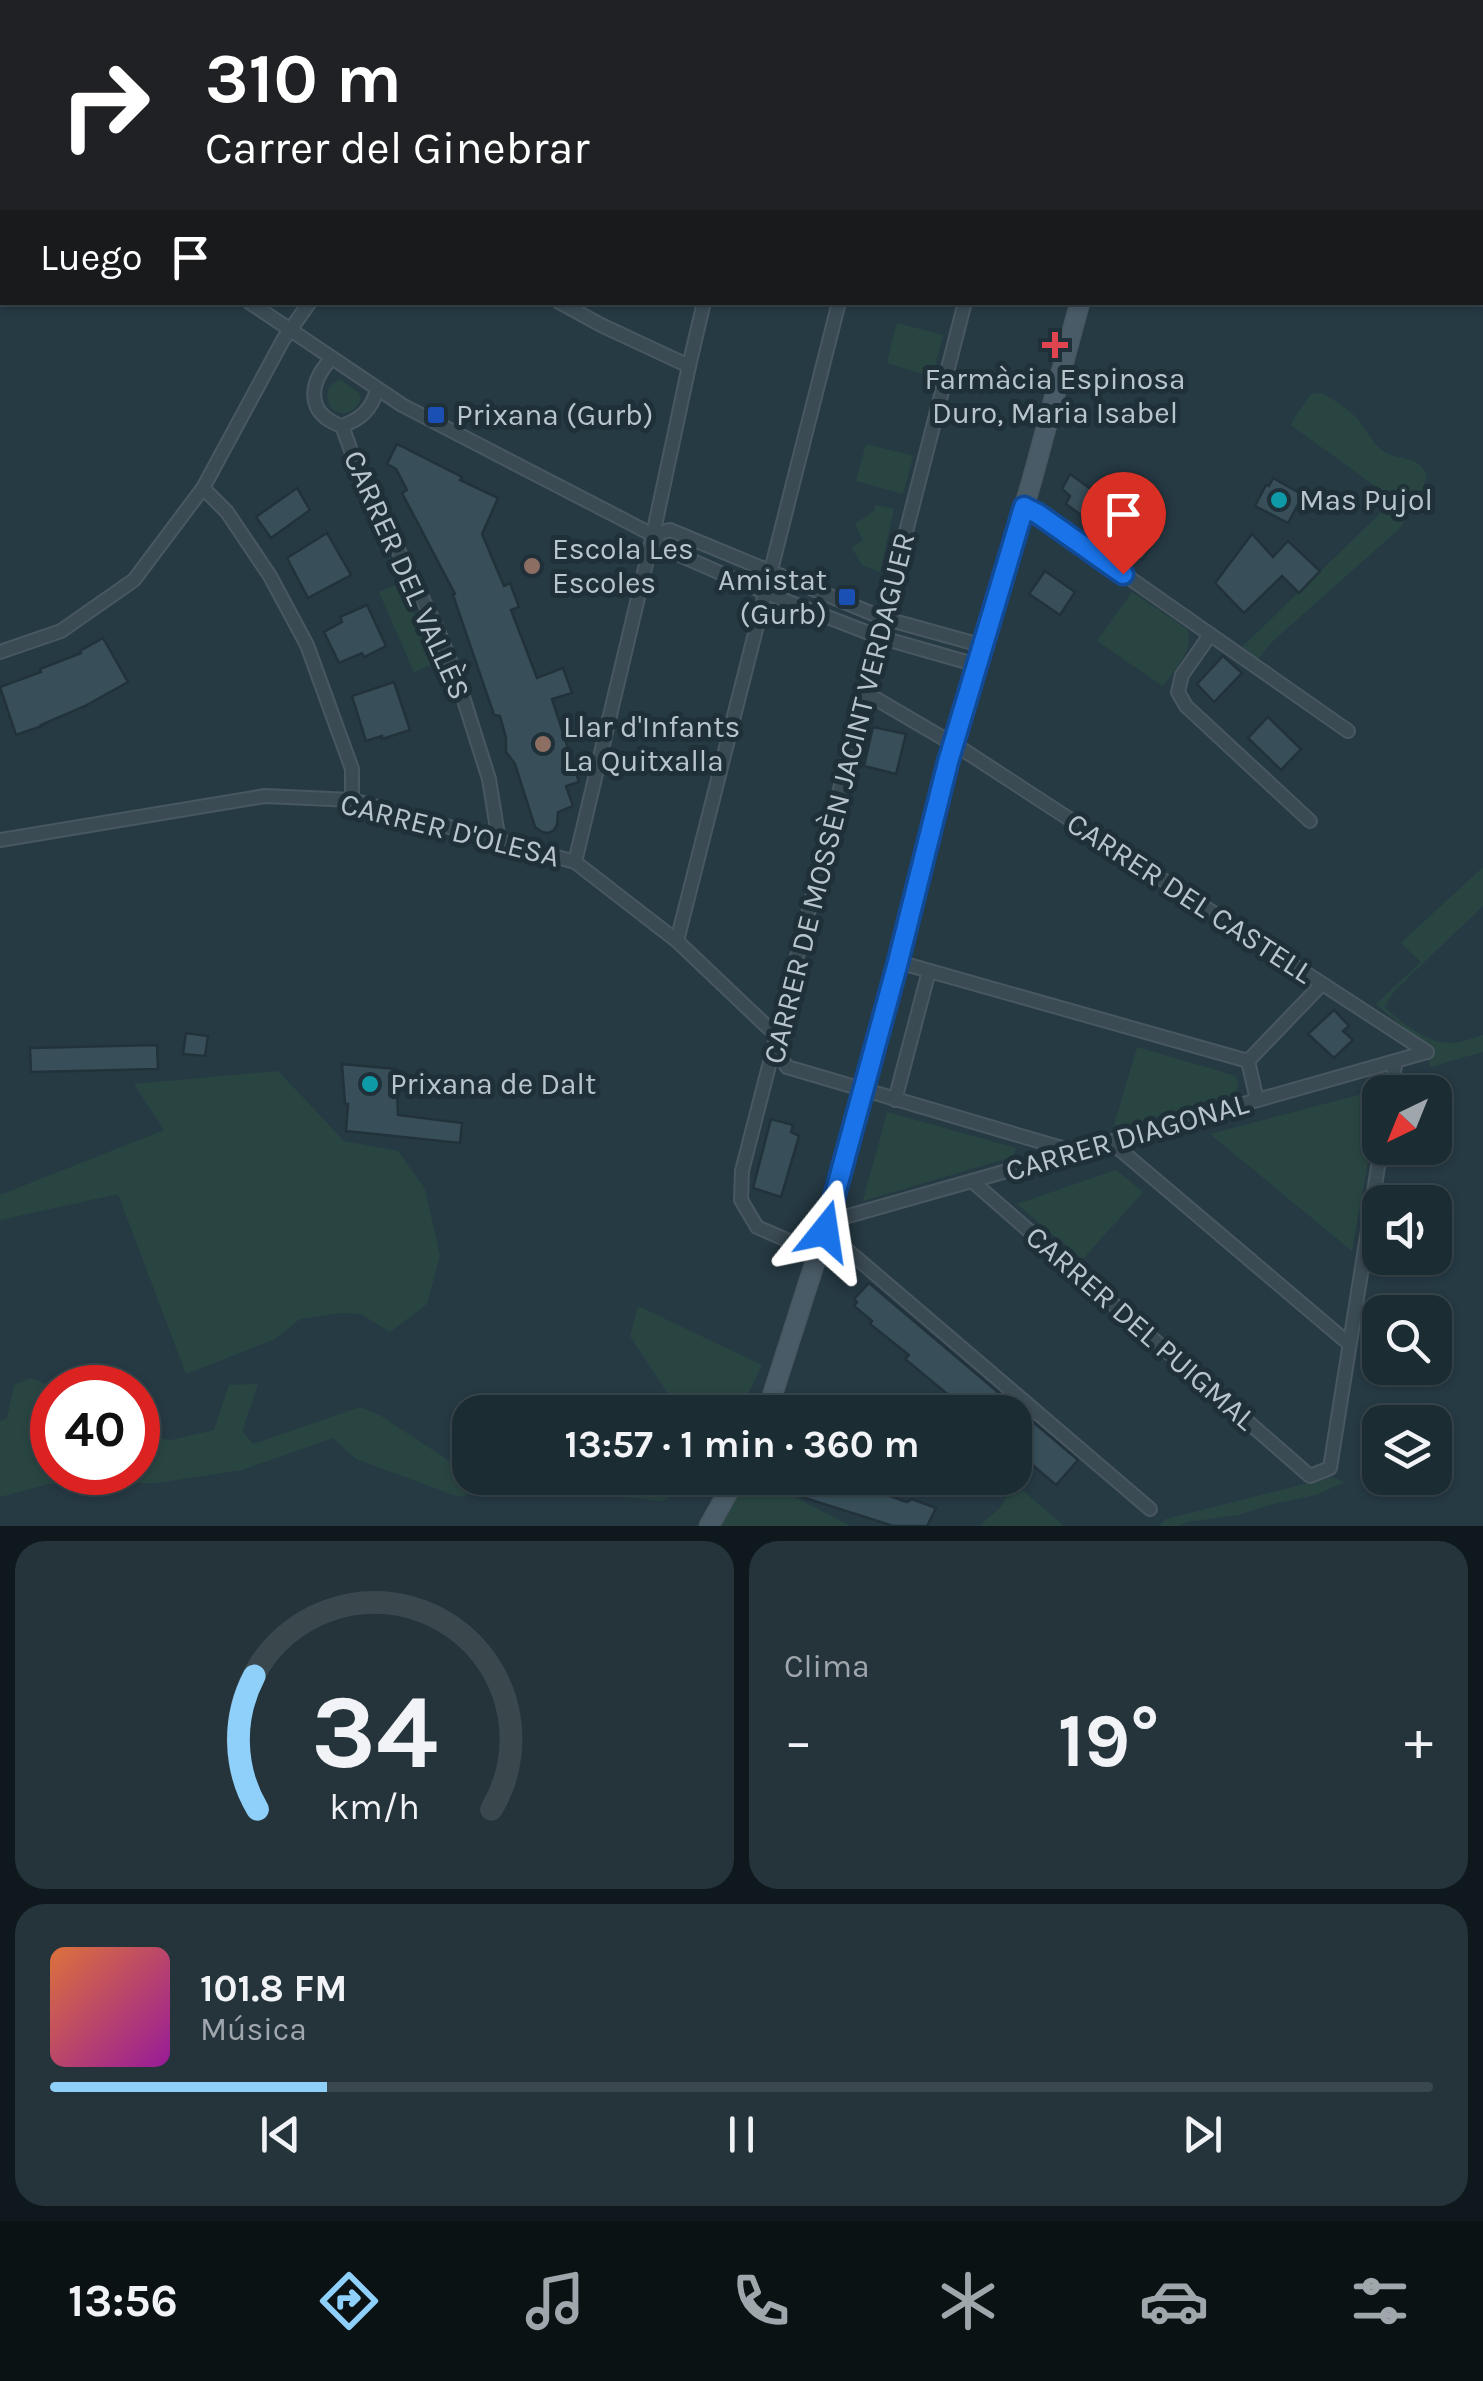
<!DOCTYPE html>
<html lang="es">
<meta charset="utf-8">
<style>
:root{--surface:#1c2c33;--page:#25343b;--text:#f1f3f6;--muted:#a0a7ac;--line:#3a484e;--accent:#8fd0fb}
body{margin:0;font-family:Karla,sans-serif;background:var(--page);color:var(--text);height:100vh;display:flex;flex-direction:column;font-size:38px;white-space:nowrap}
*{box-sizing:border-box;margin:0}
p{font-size:32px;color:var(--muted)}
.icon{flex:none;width:55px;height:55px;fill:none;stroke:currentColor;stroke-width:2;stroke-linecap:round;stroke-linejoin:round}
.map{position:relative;height:1526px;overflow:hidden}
.side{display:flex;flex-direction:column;gap:15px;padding:15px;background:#0f181c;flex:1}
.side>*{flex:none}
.banner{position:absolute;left:0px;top:0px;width:1485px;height:305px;box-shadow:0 2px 8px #0004,0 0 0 2px var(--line);background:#202124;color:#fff;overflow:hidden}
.needle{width:65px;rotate:223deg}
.buttons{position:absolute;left:1362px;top:1075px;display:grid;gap:20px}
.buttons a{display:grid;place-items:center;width:90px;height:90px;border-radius:20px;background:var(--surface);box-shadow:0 2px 8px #0004,0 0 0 2px var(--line);font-size:50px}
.speed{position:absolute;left:30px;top:1365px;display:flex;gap:20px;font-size:50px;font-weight:700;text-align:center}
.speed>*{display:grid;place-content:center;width:130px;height:130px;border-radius:50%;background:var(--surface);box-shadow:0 2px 8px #0004,0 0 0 2px var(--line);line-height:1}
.speed .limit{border:15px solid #d22;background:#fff;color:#111}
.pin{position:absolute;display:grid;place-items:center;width:85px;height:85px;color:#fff;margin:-102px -42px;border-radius:50% 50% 50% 0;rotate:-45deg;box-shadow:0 0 10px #0007}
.pin .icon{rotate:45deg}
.me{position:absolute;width:110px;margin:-55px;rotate:15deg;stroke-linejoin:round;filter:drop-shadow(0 0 8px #0008)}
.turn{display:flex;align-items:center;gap:35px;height:210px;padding:0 40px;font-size:45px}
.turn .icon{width:130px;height:130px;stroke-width:2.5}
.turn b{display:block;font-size:70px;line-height:85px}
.then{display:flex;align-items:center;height:95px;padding:0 40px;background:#0003;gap:20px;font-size:38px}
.big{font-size:75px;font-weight:700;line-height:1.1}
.side .tile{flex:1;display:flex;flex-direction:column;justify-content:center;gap:15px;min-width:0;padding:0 35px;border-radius:30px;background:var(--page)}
.side .dial{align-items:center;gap:0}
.dial svg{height:260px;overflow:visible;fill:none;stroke:var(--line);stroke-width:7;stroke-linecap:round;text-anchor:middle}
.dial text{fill:var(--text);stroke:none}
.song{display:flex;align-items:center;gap:30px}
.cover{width:120px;height:120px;border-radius:15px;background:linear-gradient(135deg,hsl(20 70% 55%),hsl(300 70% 35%))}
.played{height:10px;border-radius:5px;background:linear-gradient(90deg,var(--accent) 20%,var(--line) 20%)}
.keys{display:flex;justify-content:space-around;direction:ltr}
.heat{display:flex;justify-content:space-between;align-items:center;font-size:55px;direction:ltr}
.side .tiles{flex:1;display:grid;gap:15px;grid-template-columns:1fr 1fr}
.tile:last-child{grid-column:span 2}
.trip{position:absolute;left:452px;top:1395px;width:580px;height:100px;border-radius:30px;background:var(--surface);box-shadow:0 2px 8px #0004,0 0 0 2px var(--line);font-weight:700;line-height:100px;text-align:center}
.tab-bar{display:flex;height:160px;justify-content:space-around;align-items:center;background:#0b1214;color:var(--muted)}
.tab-bar .icon{width:70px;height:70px}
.tab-bar .on{color:var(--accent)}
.tab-bar b{font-size:45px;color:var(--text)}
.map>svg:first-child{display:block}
.green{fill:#294542}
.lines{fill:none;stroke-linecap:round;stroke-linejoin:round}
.stream{stroke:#183343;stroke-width:5}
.building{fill:#384f5a;stroke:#22323b;stroke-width:2.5}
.street-casing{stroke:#485760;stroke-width:16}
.secondary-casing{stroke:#485760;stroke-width:21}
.street{stroke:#3b4b54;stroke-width:12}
.secondary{stroke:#495b67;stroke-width:18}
.route-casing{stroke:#114b97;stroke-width:25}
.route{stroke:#1a73e8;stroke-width:18}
.health-dot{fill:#e0444e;stroke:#1f3039;stroke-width:4}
.transit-dot{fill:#1a4fb4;stroke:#1f3039;stroke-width:4}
.culture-dot{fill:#0f9aa8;stroke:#1f3039;stroke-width:4}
.education-dot{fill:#8d6e63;stroke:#1f3039;stroke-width:4}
.labels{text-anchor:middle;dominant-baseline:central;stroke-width:10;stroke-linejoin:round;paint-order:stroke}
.poi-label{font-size:30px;fill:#b9c5cd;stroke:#1f3039;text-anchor:start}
.street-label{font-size:30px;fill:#b9c5cd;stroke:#1f3039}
</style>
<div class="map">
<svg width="1483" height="1526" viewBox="0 0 1483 1526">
<rect width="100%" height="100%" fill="#263a44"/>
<g class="green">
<path d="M897 323 943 335 932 377 887 363Z"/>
<path d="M341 380 359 393 361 399 355 409 344 414 333 410C324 398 325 384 341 380Z"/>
<path d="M1321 393C1334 400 1351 410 1360 422 1368 433 1374 446 1386 453 1402 461 1419 456 1427 475L1418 504 1399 529 1275 639 1256 661 1240 649 1394 500 1291 425 1295 417 1311 394Z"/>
<path d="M866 444 913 456 903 494 856 481Z"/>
<path d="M876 505 894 509 880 572 862 565 852 548 863 540 855 524 874 511Z"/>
<path d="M400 583 436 663 414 672 379 592Z"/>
<path d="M1132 592 1187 629C1195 650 1175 669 1163 686L1097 641Z"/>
<path d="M1483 867V906L1395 990 1384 1007C1402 1022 1425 1043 1450 1043 1460 1043 1473 1038 1483 1035V1052L1430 1067 1424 1045 1376 1004 1421 962 1401 943Z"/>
<path d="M1137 1047 1236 1076 1238 1085 1236 1094 1113 1129Z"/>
<path d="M278 1071 344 1141 398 1151 425 1189 440 1256 427 1304 390 1332 361 1314 341 1313 300 1319 275 1339 186 1374 118 1194 0 1220V1195L164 1130 134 1084Z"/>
<path d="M1381 1089 1352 1251 1210 1134Z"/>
<path d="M887 1112 1016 1148 1012 1157 863 1201Z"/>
<path d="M1116 1170 1143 1192 1082 1260 1017 1204Z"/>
<path d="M638 1306 762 1365 739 1412H695L673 1401 630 1336Z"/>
<path d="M31 1378 53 1387 52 1472H138V1434L171 1440 214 1430 229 1385 258 1384 242 1431 253 1444 360 1407 381 1416 454 1464 470 1468V1478H519L573 1484 556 1494 524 1487 491 1489 459 1497 356 1459 333 1438 242 1470 157 1483 48 1484 0 1497V1421L7 1418 14 1385Z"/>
<path d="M1332 1477 1344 1482 1316 1495 1273 1504 1238 1515 1187 1522 1179 1526H1158L1166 1519Z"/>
<path d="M613 1478H697L663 1501 594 1494Z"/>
<path d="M749 1478H757L851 1526H720Z"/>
<path d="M1005 1478H1008L1064 1526H979L1000 1508 1010 1491Z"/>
</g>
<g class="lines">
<g class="stream">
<path d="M1409 0 1410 2"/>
<path d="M1482 103H1483"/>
</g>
</g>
<g class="building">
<path d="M397 444 462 477 460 480 498 498 482 534 504 586 510 583 519 607 511 610 537 678 563 668 572 693 552 699 579 782 566 786 573 806 558 812 557 825 554 830 548 833 542 832 535 827 515 764 506 752V738L500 716 494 715 453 595 455 594 402 493 407 490 396 469 387 464Z"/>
<path d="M1070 474 1110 503 1108 505 1157 538 1142 560 1066 504 1070 496 1062 489Z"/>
<path d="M1273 478 1303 495 1288 523 1255 506 1266 485 1269 486Z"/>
<path d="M297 488 310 510 271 538 256 517Z"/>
<path d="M327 533 351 575 308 598 287 558Z"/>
<path d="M1252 534 1273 557 1288 541 1320 571 1299 593 1282 576 1244 613 1215 583Z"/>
<path d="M1045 571 1075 592 1060 615 1029 594Z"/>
<path d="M367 605 386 646 364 657 362 653 339 663 324 632 342 622 340 617Z"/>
<path d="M103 638 128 682 85 706 41 725 42 726 16 735 0 687 41 672 40 669 81 653 80 651Z"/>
<path d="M1223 656 1242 673 1214 702 1197 684Z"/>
<path d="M394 682 410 730 382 739V736L366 741 352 696Z"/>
<path d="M1268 717 1301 749 1281 770 1248 738Z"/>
<path d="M873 727 906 734 896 774 864 766Z"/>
<path d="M1334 1010 1349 1026 1343 1031 1353 1040 1334 1058 1308 1034Z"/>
<path d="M186 1033 208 1036 205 1056 183 1054Z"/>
<path d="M157 1045 158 1069 31 1072 30 1048Z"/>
<path d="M342 1064 396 1069 398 1115 462 1123 460 1143 346 1131 348 1104H345Z"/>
<path d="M771 1119 793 1125 791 1132 799 1136 781 1197 753 1188Z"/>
<path d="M869 1283 1078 1460 1056 1485 1015 1450V1412H969L905 1359 909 1355 870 1324 872 1321 854 1306 857 1302 854 1299Z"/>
<path d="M804 1478H812L861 1494 865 1487 907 1502 912 1499 936 1508 927 1526H893L799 1496Z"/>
</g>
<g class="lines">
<g class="street-casing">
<g id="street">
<path d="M639 0 643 2"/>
<path d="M341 2 342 0"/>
<path d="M512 2 514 0"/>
<path d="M782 2 783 0"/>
<path d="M249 302 402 405 653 535 661 547 766 593 879 637 977 665"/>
<path d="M559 302 601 325 689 366"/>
<path d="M331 359C308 384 306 414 342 426 361 419 371 410 377 390"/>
<path d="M342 426 357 467 437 628 458 681 489 779 499 841"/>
<path d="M203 488 227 512 270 576 307 645 352 769V800"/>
<path d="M1024 507 1038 514 1348 731"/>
<path d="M653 535 670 530 883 618 984 646"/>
<path d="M1210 635 1182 675 1178 692 1186 706 1310 821"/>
<path d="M0 652 61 631 134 580 203 488 283 340 310 302"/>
<path d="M866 693 965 751 1427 1052"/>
<path d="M0 840 265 796 352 800 575 862 677 941 778 1037"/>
<path d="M575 862 653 535 689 366 704 302"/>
<path d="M677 941 839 302"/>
<path d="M898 962 1248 1061 1257 1100"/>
<path d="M775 1049 787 1067 1072 1151"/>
<path d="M1248 1061 1322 984"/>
<path d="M1390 1092 1396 1061"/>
<path d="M895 1100 929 971"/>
<path d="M1111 1142 1348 1343"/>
<path d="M972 1181 1310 1476 1330 1468 1381 1148"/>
<path d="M827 1222 1427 1052"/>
<path d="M825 1231 1150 1509"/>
<path d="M817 1253 757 1227 741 1200 742 1171 965 302"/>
</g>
</g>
<g class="secondary-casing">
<g id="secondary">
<path d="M1165 2V0"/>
<path d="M767 1412 825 1231 898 962 948 762 1032 480 1080 302"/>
<path d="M709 1526 736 1478"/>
</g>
</g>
<use href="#street" class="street"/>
<use href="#secondary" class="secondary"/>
</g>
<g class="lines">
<g class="route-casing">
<path id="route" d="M825 1231 898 962 948 762 1024 507 1038 514 1123 574"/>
</g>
<use href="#route" class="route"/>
</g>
<path class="health-dot" d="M1050 330h10v10h10v10h-10v10h-10v-10h-10v-10h10z"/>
<g class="transit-dot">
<rect x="426" y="405" width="20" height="20" rx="5"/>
<rect x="837" y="587" width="20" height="20" rx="5"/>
</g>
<g class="culture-dot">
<circle cx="1279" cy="500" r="10"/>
<circle cx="370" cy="1084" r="10"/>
</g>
<g class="education-dot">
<circle cx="532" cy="566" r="10"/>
<circle cx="543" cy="744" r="10"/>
</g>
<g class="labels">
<g class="poi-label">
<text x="1055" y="379" text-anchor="middle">Farmàcia Espinosa<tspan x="1055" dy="34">Duro, Maria Isabel</tspan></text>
<text x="456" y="415">Prixana (Gurb)</text>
<text x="1299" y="500">Mas Pujol</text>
<text x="552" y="549">Escola Les<tspan x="552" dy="34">Escoles</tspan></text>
<text x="827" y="580" text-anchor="end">Amistat<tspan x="827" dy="34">(Gurb)</tspan></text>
<text x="563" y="727">Llar d'Infants<tspan x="563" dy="34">La Quitxalla</tspan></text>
<text x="390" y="1084">Prixana de Dalt</text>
</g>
<g class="street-label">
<text transform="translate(407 575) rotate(66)">CARRER DEL VALLÈS</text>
<text transform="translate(839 798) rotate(-76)">CARRER DE MOSSÈN JACINT VERDAGUER</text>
<text transform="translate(450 830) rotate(14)">CARRER D'OLESA</text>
<text transform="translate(1190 898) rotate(33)">CARRER DEL CASTELL</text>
<text transform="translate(1127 1137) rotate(-16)">CARRER DIAGONAL</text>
<text transform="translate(1141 1328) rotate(41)">CARRER DEL PUIGMAL</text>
</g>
</g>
</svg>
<div class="buttons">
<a><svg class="needle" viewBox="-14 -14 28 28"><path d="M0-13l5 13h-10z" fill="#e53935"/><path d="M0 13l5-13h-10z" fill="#a0a7ac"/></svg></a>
<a><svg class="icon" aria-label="sound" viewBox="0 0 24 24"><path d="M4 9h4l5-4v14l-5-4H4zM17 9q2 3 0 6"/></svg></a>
<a><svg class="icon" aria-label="search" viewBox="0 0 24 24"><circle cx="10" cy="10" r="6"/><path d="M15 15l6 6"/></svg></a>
<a><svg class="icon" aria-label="layers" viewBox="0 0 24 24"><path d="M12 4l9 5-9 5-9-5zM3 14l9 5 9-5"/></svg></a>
</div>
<div class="speed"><div class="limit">40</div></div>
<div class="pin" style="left:1123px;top:574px;background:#d93025"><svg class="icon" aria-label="arrive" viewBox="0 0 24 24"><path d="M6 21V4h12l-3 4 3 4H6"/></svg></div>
<svg class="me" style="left:825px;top:1231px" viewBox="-20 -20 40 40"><path d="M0-17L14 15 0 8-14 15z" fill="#1a73e8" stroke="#fff" stroke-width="4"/></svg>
<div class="trip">13:57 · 1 min · 360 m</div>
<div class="banner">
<div class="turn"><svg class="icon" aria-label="right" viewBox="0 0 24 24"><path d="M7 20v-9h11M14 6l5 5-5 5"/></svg><div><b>310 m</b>Carrer del Ginebrar</div></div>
<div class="then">Luego<svg class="icon" aria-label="arrive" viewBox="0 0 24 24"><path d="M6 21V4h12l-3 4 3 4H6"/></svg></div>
</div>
</div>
<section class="side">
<div class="tiles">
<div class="tile dial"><svg viewBox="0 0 100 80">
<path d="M14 69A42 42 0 1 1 86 69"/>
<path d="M14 69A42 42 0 0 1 13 28" stroke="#8fd0fb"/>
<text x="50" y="56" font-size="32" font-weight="700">34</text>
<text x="50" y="72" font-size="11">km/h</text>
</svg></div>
<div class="tile"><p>Clima</p>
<div class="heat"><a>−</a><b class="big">19°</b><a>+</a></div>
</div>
<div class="tile">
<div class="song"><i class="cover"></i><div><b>101.8 FM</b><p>Música</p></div></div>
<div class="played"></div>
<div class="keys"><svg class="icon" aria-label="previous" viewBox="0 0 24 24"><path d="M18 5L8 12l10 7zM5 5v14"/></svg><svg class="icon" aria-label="pause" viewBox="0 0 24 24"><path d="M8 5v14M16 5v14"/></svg><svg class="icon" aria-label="next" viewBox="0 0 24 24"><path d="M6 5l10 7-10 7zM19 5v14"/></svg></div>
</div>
</div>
</section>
<nav class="tab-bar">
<b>13:56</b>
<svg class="icon on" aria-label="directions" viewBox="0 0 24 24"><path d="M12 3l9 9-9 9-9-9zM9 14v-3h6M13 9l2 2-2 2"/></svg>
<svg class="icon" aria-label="music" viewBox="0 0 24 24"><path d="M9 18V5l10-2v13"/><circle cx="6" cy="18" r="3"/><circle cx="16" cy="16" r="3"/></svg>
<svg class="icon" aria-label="phone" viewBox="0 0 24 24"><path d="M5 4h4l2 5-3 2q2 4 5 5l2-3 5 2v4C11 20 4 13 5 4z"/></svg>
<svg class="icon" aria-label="climate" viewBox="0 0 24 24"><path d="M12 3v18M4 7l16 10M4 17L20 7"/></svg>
<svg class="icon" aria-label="car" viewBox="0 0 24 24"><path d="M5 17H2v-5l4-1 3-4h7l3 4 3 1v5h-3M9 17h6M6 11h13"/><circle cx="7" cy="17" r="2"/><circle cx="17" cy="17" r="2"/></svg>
<svg class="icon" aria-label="filters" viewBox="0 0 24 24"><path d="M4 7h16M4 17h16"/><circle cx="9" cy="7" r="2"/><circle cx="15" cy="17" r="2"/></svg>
</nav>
